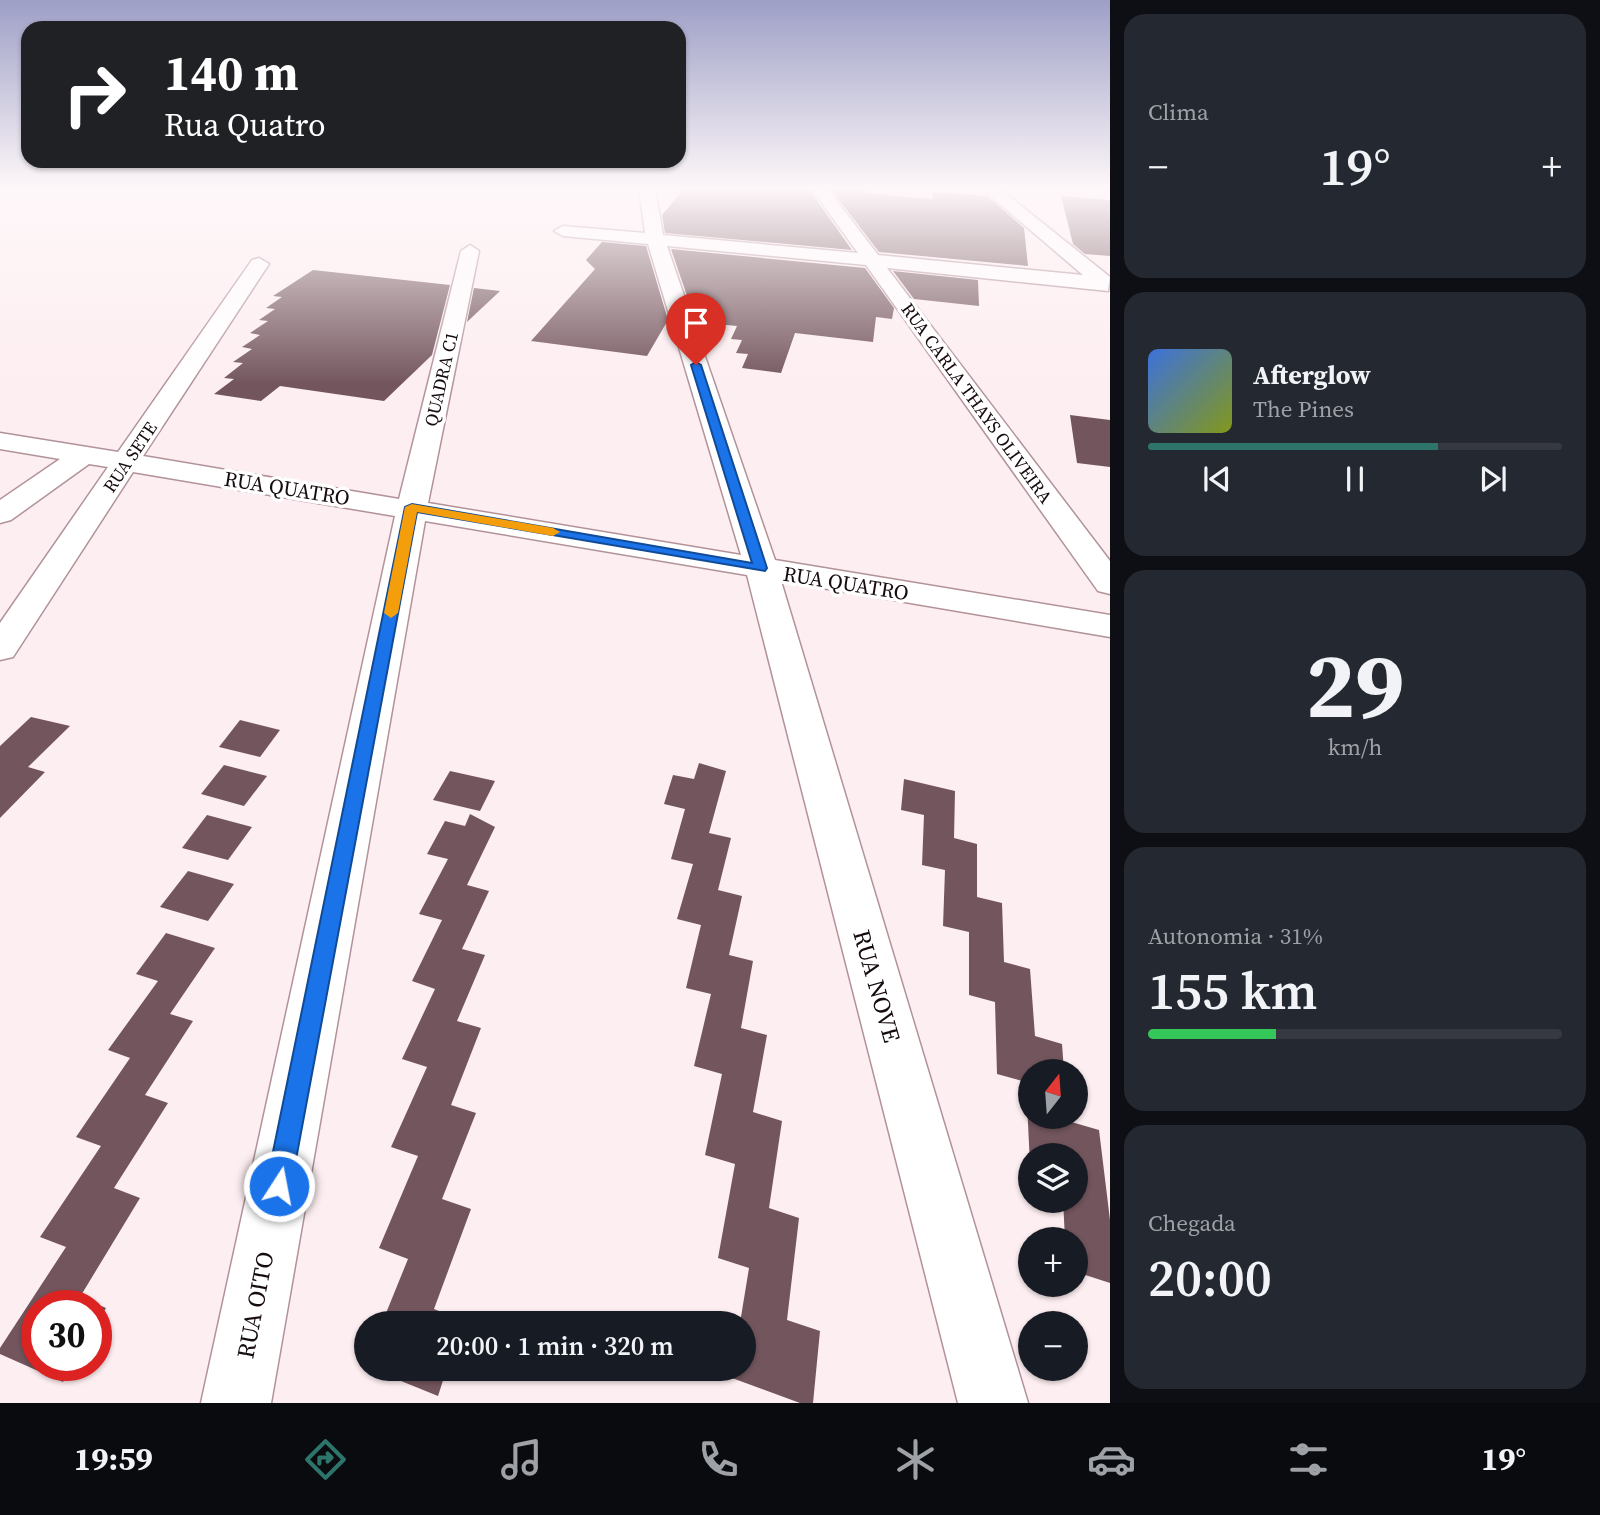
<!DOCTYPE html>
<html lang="pt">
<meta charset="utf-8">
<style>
:root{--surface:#171b24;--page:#242831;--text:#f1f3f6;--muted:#9ea1a6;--line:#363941;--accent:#2d746b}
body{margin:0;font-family:"Source Serif 4",serif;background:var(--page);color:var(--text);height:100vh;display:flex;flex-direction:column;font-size:26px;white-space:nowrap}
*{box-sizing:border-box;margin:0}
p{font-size:23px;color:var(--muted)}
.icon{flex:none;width:38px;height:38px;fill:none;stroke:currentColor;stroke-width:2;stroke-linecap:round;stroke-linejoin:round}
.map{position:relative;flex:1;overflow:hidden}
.side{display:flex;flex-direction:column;gap:14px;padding:14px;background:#0d0f14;width:490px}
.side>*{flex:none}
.guide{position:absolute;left:21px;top:21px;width:665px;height:147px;border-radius:21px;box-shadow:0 2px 5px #0004;background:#202124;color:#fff;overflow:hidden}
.needle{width:46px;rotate:17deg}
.buttons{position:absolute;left:1018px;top:1059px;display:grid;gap:14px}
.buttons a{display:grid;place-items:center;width:70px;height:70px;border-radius:50%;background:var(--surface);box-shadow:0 2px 5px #0004;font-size:35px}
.speed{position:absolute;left:21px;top:1290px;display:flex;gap:14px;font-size:35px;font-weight:700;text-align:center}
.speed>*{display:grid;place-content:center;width:91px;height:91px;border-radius:50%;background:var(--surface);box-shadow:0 2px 5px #0004;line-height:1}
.speed .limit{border:10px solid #d22;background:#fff;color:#111}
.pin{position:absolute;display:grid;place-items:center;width:60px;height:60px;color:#fff;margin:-72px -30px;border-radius:50% 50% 50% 0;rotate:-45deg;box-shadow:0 0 7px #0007}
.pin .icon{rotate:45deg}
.me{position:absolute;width:77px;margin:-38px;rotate:11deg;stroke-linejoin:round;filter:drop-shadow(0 0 5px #0008)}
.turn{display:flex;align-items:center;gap:24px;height:147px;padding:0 28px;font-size:32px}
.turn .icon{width:91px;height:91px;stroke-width:2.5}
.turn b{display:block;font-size:49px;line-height:60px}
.big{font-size:52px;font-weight:600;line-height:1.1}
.side .tile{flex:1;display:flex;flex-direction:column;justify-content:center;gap:10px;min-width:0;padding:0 24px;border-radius:21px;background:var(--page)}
.side .dial{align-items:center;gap:0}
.dial b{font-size:91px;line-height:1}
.song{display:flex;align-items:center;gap:21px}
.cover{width:84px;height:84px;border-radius:10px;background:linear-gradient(135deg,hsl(220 70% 55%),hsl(70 70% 35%))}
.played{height:7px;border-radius:4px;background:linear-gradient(90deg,var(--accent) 70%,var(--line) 70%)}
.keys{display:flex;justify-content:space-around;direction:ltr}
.heat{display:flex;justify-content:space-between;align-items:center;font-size:38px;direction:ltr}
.charge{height:10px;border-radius:5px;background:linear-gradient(90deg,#34c759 31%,var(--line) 0)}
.trip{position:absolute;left:354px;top:1311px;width:402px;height:70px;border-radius:35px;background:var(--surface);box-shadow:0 2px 5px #0004;font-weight:600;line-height:70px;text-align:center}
.tabs{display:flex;height:112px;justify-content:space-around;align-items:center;background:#090b0e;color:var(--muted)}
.tabs .icon{width:49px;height:49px}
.tabs .on{color:var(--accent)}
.tabs b{font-size:32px;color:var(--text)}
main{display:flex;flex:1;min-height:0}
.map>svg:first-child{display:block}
.building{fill:#73565d}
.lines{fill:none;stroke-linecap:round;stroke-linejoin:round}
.street-casing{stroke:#b29299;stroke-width:3}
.street{fill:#fff;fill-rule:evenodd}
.route{fill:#1a73e8;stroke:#114b97;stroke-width:2}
.slow{fill:#f59e0b}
.labels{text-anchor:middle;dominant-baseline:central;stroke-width:7;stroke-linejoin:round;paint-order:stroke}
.far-street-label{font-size:18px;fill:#160b0e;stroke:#fff}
.street-label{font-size:21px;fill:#160b0e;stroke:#fff}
.near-street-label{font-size:24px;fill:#160b0e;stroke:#fff}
</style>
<main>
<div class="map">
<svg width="1110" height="1403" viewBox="0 0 1110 1403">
<rect width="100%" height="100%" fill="#fdeef1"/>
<g class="building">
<path d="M685 188H808L852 250 665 233 662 215Z"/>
<path d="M830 188H866L865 193 932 199 933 192 987 196 1024 228 1028 266 879 252Z"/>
<path d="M1061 196 1110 200V256L1085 254 1073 244Z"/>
<path d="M602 242 646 246 668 320 647 356 531 341 595 269 586 260Z"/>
<path d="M671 249 865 268 894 308 892 319 876 317 873 342 795 333 781 373 742 368 748 354 736 353 742 340 731 339 737 326 696 322Z"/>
<path d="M313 270 450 285 432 355 384 401 280 386 261 401 214 394 234 379 224 378 243 363 233 362 252 349 242 347 260 335 250 333 268 321 259 320 275 309 266 308 282 297 273 296Z"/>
<path d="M893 271 978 280 979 306 914 299Z"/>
<path d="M474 288 500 291 467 322Z"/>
<path d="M1070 415 1110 420V467L1077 463Z"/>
<path d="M31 717 70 726 28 767 45 772 0 818V746Z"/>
<path d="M240 720 280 730 260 757 219 747Z"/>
<path d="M699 763 726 771 709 833 731 838 718 890 742 896 729 955 753 961 741 1028 767 1035 753 1112 782 1121 769 1208 799 1218 787 1320 820 1331 813 1403H800L732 1378 733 1368H744V1323H740L749 1268 718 1258 735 1164 705 1155 722 1074 694 1066 711 994 686 988 701 925 677 919 693 864 671 859 685 809 664 804 673 775 694 779Z"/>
<path d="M224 765 267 776 244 806 201 794Z"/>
<path d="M450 771 495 781 480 811 433 800Z"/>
<path d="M904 779 955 791 954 838 977 844V897L1002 903 1004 962 1030 969 1035 1036 1062 1044 1064 1071H1031V1116H1067L1068 1121 1099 1130 1110 1220V1283L1076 1272V1239H1065L1063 1200H1076V1155H1031L1030 1165 1026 1082 997 1074 995 1002 969 995V932L943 926 945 870 922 865 924 815 901 810Z"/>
<path d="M470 814 495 827 467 885 489 891 462 949 485 955 457 1021 481 1028 451 1105 476 1113 442 1199 471 1209 434 1309 464 1321 382 1323 408 1259 379 1248 418 1156 391 1147 427 1067 402 1059 435 989 412 981 442 920 419 914 448 859 427 854 445 821 465 826Z"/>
<path d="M207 815 252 827 228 860 182 848Z"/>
<path d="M188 871 234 884 208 921 160 907Z"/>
<path d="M166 933 215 948 170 1014 193 1021 145 1095 168 1103 114 1188 140 1198 80 1297 106 1308 96 1325V1306H37V1365H73L63 1382 0 1354V1348L66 1247 40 1237 101 1146 76 1137 130 1058 108 1050 158 981 136 974Z"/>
<path d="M369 1368H447L438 1396Z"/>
</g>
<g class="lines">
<g class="street-casing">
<path id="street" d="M639 188H655L663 235 858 253 811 188H827L878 255 1083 275 981 188H999L1110 277 1108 291 887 268 1110 561V594L1098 591 866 265 667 246 775 560 1110 615V637L781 581 1028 1403H958L747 575 425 521 271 1403H201L395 516 133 472 13 657 0 660V623L108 467 89 464 11 520 0 523V500L60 459 0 449V433L118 452 252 260 259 258 269 264 143 456 399 499 461 251 470 245 479 251 428 503 741 555 648 244 563 236 554 231 563 226 645 233Z"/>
</g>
<use href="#street" class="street"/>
</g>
<linearGradient id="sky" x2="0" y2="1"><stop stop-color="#9d9fc6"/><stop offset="0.49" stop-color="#fef7f9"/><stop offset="1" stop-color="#fef7f9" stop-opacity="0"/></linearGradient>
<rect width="1110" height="384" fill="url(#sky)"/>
<path class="route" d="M696 362 701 365 767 568 765 571 417 512 291 1186 288 1195 279 1198 270 1195 266 1186 405 507 412 504 752 563 691 365Z"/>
<path class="slow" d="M412 504 553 528 560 532 553 536 417 512 398 613 391 618 384 613 405 507Z"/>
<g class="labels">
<g class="far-street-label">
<text transform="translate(441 379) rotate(-77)">QUADRA C1</text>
<text transform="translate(977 403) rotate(54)">RUA CARLA THAYS OLIVEIRA</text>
<text transform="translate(130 457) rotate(-56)">RUA SETE</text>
</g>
<g class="street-label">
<text transform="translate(287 488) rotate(9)">RUA QUATRO</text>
<text transform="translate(846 583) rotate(9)">RUA QUATRO</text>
</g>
<g class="near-street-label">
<text transform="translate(877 986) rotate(74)">RUA NOVE</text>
<text transform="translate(255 1305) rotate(-79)">RUA OITO</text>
</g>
</g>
</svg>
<div class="buttons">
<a><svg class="needle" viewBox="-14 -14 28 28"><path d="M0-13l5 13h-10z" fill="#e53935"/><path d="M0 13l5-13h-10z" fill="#9ea1a6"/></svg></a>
<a><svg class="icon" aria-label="layers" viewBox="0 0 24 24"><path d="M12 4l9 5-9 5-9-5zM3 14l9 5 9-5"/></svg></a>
<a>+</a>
<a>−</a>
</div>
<div class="speed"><div class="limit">30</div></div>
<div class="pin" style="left:696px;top:365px;background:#d93025"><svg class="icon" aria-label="arrive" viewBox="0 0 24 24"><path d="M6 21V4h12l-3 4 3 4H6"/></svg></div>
<svg class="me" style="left:279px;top:1186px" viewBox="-20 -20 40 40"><circle r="17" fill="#1a73e8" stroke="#fff" stroke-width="3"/><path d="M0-11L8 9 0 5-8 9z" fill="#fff"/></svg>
<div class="trip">20:00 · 1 min · 320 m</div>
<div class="guide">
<div class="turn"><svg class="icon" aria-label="right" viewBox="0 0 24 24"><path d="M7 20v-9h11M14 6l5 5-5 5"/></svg><div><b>140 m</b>Rua Quatro</div></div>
</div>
</div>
<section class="side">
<div class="tile"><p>Clima</p>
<div class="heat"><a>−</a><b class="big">19°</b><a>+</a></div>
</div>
<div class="tile">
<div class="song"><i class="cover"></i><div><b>Afterglow</b><p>The Pines</p></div></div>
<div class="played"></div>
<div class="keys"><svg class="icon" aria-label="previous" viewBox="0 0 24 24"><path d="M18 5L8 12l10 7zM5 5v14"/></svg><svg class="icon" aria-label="pause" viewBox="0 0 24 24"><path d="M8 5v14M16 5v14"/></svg><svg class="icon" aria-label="next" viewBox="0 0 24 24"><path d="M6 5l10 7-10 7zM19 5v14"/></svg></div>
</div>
<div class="tile dial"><b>29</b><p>km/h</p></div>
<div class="tile"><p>Autonomia · 31%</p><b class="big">155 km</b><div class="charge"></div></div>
<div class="tile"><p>Chegada</p><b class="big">20:00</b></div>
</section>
</main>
<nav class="tabs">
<b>19:59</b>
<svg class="icon on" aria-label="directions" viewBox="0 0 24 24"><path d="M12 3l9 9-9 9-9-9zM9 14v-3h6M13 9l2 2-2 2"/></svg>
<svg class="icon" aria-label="music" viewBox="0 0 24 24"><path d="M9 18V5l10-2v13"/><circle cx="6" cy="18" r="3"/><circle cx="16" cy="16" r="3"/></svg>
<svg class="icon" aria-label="phone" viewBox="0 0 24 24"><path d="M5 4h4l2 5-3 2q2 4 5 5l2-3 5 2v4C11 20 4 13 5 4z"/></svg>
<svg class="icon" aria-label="climate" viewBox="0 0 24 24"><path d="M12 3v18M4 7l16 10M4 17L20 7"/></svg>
<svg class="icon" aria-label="car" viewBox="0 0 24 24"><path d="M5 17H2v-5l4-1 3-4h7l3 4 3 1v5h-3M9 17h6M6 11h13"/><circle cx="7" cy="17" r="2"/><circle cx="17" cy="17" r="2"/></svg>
<svg class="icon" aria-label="filters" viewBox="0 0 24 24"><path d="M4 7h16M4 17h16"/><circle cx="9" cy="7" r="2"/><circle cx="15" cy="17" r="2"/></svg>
<b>19°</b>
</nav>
